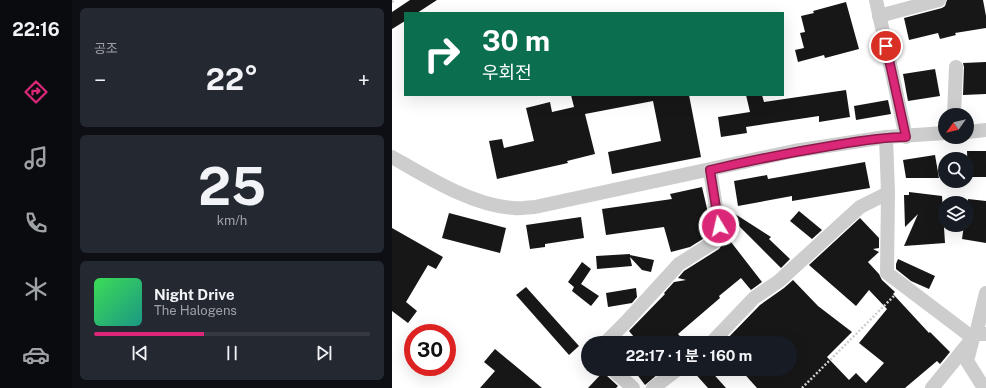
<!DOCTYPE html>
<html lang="ko">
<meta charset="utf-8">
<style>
:root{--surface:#171b24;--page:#242831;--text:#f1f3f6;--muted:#9ea1a6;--line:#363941;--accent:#db2777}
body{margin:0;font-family:"Public Sans","Noto Sans KR",sans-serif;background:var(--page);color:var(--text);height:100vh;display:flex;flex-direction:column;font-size:15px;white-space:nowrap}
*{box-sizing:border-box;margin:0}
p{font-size:13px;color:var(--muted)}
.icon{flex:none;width:22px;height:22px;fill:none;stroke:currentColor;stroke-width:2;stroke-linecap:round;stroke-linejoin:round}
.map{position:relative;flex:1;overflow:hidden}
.drawer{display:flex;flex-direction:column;gap:8px;padding:8px;background:#0d0f14;width:320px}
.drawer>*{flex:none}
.top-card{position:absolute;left:12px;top:12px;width:380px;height:84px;border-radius:0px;box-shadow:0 4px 16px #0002;background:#0b6e4f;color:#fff;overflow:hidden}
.needle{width:26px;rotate:236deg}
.buttons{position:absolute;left:546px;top:108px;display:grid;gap:8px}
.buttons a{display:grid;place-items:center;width:36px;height:36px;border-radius:50%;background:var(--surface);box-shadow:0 4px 16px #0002;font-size:20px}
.speed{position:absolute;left:12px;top:324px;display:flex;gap:8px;font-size:20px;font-weight:700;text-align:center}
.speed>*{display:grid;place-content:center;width:52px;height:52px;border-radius:50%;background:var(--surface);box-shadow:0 4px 16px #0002;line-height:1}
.speed .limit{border:6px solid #d22;background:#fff;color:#111}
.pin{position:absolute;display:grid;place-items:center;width:34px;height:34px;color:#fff;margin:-17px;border:2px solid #fff;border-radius:50%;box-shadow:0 1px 4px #0007}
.me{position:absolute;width:44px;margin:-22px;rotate:351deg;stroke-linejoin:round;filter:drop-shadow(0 0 3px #0008)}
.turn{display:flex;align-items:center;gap:14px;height:84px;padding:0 12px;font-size:18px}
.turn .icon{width:52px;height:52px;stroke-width:2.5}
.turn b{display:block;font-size:28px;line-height:34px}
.big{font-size:30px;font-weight:700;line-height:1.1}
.drawer .card{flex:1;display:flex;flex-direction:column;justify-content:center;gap:6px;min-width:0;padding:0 14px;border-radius:6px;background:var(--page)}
.drawer .dial{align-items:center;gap:0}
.dial b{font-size:52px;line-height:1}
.song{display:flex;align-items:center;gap:12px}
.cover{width:48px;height:48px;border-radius:6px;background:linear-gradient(135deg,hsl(130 70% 55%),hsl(170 70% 35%))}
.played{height:4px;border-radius:2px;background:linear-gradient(90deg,var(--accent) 40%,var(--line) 40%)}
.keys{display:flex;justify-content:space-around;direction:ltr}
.heat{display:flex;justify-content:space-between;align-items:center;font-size:22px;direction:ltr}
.trip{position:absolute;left:189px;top:336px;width:216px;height:40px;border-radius:20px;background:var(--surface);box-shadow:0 4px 16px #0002;font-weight:700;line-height:40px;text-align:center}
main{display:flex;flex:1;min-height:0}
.tab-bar{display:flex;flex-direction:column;width:72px;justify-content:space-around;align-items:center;background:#090b0e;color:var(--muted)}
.tab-bar .icon{width:28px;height:28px}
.tab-bar .active{color:var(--accent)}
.tab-bar b{font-size:18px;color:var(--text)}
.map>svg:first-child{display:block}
.building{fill:#171717}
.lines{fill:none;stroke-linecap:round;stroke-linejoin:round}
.path{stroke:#cdcdcd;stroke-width:2.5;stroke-dasharray:2 2;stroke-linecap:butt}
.minor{stroke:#cdcdcd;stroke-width:14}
.route-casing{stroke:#8e194d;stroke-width:10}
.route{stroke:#db2777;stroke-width:7}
</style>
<main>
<nav class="tab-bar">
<b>22:16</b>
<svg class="icon active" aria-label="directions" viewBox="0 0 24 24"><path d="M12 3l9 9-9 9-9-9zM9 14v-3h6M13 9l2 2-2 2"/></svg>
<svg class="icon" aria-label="music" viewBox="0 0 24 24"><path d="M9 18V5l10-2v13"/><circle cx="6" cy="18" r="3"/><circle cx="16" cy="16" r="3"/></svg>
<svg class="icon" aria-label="phone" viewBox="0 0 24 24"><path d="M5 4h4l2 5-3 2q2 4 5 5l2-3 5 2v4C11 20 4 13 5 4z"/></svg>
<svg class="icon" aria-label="climate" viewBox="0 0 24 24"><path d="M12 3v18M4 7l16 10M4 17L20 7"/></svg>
<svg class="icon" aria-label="car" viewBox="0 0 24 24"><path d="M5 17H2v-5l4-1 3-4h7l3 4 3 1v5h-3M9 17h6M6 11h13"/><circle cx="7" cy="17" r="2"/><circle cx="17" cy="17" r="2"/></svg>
</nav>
<section class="drawer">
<div class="card"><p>공조</p>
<div class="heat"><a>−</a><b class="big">22°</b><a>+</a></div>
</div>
<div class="card dial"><b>25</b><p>km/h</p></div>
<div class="card">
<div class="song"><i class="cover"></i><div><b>Night Drive</b><p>The Halogens</p></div></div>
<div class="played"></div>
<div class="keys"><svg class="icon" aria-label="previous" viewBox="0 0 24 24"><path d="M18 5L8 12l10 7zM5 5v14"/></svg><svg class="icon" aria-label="pause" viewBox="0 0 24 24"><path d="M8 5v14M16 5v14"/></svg><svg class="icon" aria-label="next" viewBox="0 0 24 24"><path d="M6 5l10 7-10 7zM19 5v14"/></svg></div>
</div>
</section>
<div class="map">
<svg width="594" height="388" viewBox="0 0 594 388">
<rect width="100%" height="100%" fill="#fff"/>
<g class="building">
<path d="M18 0H45L25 13H13V21L0 29V12Z"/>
<path d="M555 0H591L594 16V28L563 33 564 35 548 39 546 33 517 40 512 18 550 8 553 6Z"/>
<path d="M454 2 467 49 433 58 432 55 406 62 403 50 412 48 408 33 413 32 409 16 422 13 421 11Z"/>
<path d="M594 62V94L571 95 572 67 571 63Z"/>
<path d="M543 69 548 96 516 101 511 74Z"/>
<path d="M454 90 458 117 427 122V116L354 127 355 133 329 137 326 117 358 112 354 95H370L372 102Z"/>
<path d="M179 95H297L309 157 220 174 216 152 269 141 261 101 193 114 203 154 175 161 176 163 105 179 97 141 110 139 112 148 142 141 134 108 158 102 160 112 182 107Z"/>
<path d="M496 100 499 114 464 120 462 106Z"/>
<path d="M575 151H594V177H576Z"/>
<path d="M543 155 547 178H514L511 160Z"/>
<path d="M473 162 478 188 400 201V196L346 206 342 181 375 175 376 179Z"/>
<path d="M310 187 317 217 310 218 314 237 298 247 279 252 272 227 214 235 210 209 280 199 278 194Z"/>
<path d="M517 192 550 196 553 243 512 246 526 214 513 227 512 195H517Z"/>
<path d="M576 199 594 201V243L570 239 572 225H575Z"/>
<path d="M407 211 430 230 420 239 398 221Z"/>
<path d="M340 212 379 237 377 239 398 259 389 268 337 216Z"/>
<path d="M57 213 114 228 108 253 50 238Z"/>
<path d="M189 217 192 238 153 244V247L138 249 134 225Z"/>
<path d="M468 218 487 238V248L481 249 487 252 476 262 475 261 487 274 490 280 503 292 501 294 537 333 538 332 558 352 548 364 545 361 513 388H365L348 369H398V343H331L368 305 392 288 401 280 426 306 460 332 435 357 457 380 464 373 474 383 492 363 467 343 495 309 477 290 464 306 417 265Z"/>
<path d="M0 228 51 257 44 269 36 265 14 302 25 311 16 323 0 311Z"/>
<path d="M333 236 339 242 370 282 359 290 349 278 327 296 328 298 286 334 294 343H247L237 331 273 294 272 293 282 282 294 280 286 278 292 271 327 249 330 245Z"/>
<path d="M238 254V255L262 260 259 272 250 270 238 257 240 266 205 269 204 256Z"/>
<path d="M506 259 543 276 537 289 519 281 504 269V264Z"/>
<path d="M190 262 199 269 189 284 207 296 199 306 180 291 182 287 176 282Z"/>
<path d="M134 287 187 346 177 355 124 295Z"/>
<path d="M244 288 245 297 240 303 216 307 214 293Z"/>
<path d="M103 349 150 388H88L103 371 92 362Z"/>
<path d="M233 369H272L253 385 241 369 237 373Z"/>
<path d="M299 369H317L334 388H316Z"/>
<path d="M212 371 214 375 226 386 224 388H196Z"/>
</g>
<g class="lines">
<g class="path">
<path d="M0 2 3 0"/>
<path d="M410 388 503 295"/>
</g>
<g class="minor">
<path d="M484 0 514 137"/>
<path d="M487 16 547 0"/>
<path d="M562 115 564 67"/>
<path d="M575 132 594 130"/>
<path d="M494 137 496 193 495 273 581 338 575 361 592 388"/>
<path d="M0 157C35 177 81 206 122 208 129 209 136 207 143 207L402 151 494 137 553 133"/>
<path d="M584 334 594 293"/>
<path d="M213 343 235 321 287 264 322 242 327 226 318 170"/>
<path d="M319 343 362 298 387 281 468 207 496 193"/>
<path d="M220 369 241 388"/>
<path d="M261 388 286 369"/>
<path d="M540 388 584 334H594"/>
</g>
</g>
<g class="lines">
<g class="route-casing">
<path id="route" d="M327 226 318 170C360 160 401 152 444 145 467 141 490 137 514 137L494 46"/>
</g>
<use href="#route" class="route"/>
</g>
</svg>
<div class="buttons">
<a><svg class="needle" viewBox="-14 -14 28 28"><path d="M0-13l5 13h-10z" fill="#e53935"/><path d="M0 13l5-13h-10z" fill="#9ea1a6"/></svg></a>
<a><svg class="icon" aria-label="search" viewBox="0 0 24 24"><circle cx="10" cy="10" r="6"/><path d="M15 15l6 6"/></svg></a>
<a><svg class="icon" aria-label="layers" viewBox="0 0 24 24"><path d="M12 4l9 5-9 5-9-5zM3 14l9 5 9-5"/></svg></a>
</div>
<div class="speed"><div class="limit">30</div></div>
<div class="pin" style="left:494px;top:46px;background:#d93025"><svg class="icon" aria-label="arrive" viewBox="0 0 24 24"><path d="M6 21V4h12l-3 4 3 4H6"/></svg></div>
<svg class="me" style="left:327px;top:226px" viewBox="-20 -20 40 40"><circle r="17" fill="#db2777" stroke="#fff" stroke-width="3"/><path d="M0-11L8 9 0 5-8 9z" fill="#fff"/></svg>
<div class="trip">22:17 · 1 분 · 160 m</div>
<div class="top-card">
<div class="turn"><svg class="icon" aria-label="right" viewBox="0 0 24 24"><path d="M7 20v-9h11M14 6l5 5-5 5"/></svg><div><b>30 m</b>우회전</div></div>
</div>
</div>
</main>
